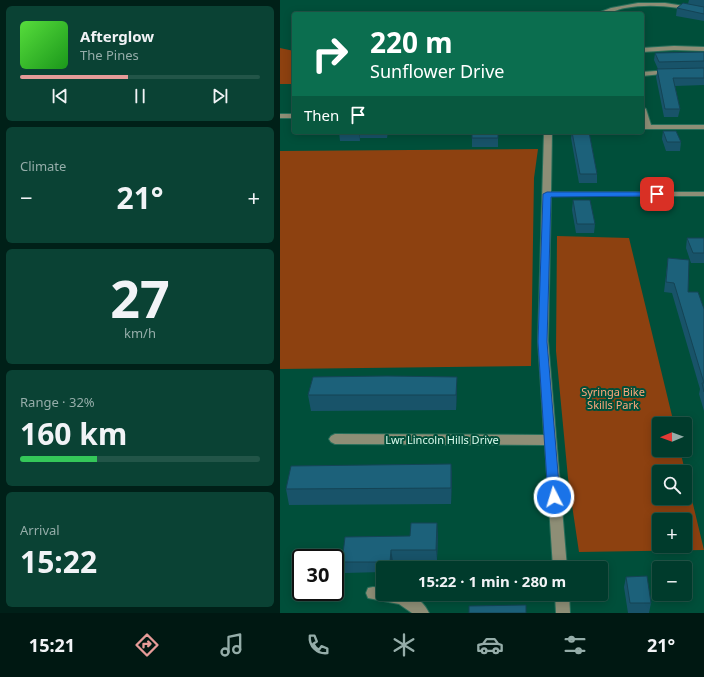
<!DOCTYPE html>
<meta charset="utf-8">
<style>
:root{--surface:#003b2c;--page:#0a4234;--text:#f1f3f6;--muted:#95ada9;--line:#225548;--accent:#e69b98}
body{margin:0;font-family:"Noto Sans",sans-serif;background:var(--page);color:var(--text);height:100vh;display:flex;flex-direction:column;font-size:15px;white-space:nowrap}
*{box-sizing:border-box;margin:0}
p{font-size:13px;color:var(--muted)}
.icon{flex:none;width:22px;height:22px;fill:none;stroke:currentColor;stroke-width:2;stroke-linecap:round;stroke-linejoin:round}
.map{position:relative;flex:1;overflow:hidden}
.panel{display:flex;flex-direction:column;gap:6px;padding:6px;background:#002018;width:280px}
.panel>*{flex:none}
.banner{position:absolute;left:12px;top:12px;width:352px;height:122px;border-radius:4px;box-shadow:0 2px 10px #0003,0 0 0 1px var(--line);background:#0b6e4f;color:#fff;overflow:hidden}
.needle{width:26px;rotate:269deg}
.fabs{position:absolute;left:372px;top:417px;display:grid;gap:8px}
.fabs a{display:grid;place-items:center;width:40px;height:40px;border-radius:4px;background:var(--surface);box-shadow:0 2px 10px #0003,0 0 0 1px var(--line);font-size:20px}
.speed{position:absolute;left:12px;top:549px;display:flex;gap:8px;font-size:20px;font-weight:700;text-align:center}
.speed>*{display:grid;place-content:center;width:52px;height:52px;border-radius:50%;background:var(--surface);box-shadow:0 2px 10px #0003,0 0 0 1px var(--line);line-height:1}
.speed .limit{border:2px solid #111;border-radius:6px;background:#fff;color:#111}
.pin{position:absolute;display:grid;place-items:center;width:34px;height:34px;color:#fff;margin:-17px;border-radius:8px;box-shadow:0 2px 6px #0006}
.me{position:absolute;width:44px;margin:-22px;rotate:355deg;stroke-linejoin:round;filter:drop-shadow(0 0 3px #0008)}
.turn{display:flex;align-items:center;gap:14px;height:84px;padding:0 12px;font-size:18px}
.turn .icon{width:52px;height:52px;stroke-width:2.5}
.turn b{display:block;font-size:28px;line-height:34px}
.then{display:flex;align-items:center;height:38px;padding:0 12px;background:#0003;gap:8px;font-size:15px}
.big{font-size:30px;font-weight:700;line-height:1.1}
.panel .widget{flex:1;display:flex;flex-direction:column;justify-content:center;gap:6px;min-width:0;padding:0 14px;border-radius:6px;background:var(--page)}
.panel .dial{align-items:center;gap:0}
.dial b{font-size:52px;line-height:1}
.song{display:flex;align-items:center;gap:12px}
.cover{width:48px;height:48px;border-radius:6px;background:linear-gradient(135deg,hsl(110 70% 55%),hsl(120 70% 35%))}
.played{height:4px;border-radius:2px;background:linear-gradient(90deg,var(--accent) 45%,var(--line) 45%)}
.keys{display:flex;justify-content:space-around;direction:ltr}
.heat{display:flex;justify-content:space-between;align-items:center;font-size:22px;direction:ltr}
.charge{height:6px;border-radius:3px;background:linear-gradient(90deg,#34c759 32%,var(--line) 0)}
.trip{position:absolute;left:96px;top:561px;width:232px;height:40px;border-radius:4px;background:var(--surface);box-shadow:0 2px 10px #0003,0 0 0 1px var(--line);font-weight:700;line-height:40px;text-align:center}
.dock{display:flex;height:64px;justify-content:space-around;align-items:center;background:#001812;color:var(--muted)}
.dock .icon{width:28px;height:28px}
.dock .active{color:var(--accent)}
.dock b{font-size:18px;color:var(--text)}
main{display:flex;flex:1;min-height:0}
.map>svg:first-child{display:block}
.green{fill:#8d4110;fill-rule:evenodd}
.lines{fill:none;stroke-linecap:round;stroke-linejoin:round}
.minor-casing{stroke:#276e5a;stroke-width:2}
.minor{fill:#8e8e76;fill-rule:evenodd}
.wall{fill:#185369}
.shaded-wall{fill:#144455}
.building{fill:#1c617a;stroke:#144455}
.route{fill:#1a73e8;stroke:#114b97}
.labels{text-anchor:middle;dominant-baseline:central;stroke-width:4;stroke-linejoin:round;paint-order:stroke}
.park-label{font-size:11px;fill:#fda87d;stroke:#004f3a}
.street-label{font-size:11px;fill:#dbfcee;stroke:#004f3a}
</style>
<main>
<section class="panel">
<div class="widget">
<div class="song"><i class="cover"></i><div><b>Afterglow</b><p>The Pines</p></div></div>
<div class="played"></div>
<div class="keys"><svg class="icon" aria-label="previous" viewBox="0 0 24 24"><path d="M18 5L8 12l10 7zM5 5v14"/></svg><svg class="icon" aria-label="pause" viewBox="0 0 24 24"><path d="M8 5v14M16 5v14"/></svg><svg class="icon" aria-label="next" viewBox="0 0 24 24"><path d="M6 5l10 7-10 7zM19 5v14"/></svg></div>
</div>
<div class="widget"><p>Climate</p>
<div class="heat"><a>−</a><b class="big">21°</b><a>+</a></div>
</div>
<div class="widget dial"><b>27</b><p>km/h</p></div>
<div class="widget"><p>Range · 32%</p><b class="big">160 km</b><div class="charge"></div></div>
<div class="widget"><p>Arrival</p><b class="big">15:22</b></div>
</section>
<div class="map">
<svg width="424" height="613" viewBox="0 0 424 613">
<rect width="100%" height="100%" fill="#004f3a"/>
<g class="green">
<path d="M0 48 14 51V84H0Z"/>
<path d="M258 149 254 178 251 366 0 369V151Z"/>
<path d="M277 236 349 238 394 424H379V450H400L424 550 299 552 288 478 276 351ZM379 472H405V498H379ZM379 520H405V546H379Z"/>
</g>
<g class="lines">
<g class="minor-casing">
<g id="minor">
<path d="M358 3H385L424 9V13C398 7 372 3 345 8 337 9 326 16 318 13L331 8Z"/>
<path d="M394 46 424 47V51L394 50 362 52V48Z"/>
<path d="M390 70 392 71V73L362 76V72Z"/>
<path d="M362 107 366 109 371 125H424V129H362V125H364Z"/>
<rect x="0" y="114" width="14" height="4"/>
<path d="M264 132H272L271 192H424V196H271L268 341 287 568H273L265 445 55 444 51 442 49 439 51 436 55 434 264 435 258 341Z"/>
<path d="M93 587 103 588V594C121 594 140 593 149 613H132L119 604 88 598 86 593 88 588Z"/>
<path d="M275 594H289L290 613H276Z"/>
</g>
</g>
<use href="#minor" class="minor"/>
</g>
<g class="wall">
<path d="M409 0H424V21L396 16 397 8 408 4Z"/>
<path d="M424 52V85L395 86 400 109 398 117H384L376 77 378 69 374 60 375 53Z"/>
<path d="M383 131 401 142 400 151H386L382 139Z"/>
<path d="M59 132H108L107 138H80V141H60Z"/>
<rect x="192" y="132" width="26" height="15"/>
<path d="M292 132H309L317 174V183H299L291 138Z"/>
<path d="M293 200 315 224 314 233H296L292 210Z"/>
<path d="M407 238H424V263H411L406 248Z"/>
<path d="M388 258 408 292 424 309V411L419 394 420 389 392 293 384 292Z"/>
<path d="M177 392 176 410 31 411 28 395Z"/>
<path d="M171 464 172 479 171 504 9 505 6 489Z"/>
<path d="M158 533 157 560 113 561 112 568H103V572L64 573 62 562 130 536Z"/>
<path d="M346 577 371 603 369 613H348L344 587Z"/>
</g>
<g class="shaded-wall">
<path d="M79 132H80V141Z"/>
<path d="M177 377V392L176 410V395Z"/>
<path d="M171 464 172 479 171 504Z"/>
<path d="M157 523 158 533 157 560 156 550Z"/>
<path d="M111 550 113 561 112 568H111L110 562Z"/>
</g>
<g class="building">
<path d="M403 3 424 7V14L397 8Z"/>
<path d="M424 52V61L379 62 375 53Z"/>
<path d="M424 68V78H393L400 109H385L377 69Z"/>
<path d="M383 131H396L401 142H387Z"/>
<path d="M59 132H79L59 133Z"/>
<rect x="192" y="132" width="26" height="6"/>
<path d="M292 132H309L317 174H300Z"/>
<path d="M293 200H310L315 224H297Z"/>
<path d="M407 238H424V253H413Z"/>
<path d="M388 258 409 260 408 292H418L424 309V392L422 383H424L394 283 386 282Z"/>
<path d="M107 376 177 377 176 395H28L33 377Z"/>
<path d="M171 464V488L6 489 11 466Z"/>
<path d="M131 523H157L156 550H111L110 562H62L65 537 130 536Z"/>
<path d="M367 576 371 603H350L346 577Z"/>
<path d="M246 605V613H189V606Z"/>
</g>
<path class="route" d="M267 192H377L381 194 377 196 271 197 267 342 280 497 278 500 274 501 270 500 268 497 258 342 263 194Z"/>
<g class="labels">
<g class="park-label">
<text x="333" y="391">Syringa Bike<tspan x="333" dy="13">Skills Park</tspan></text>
</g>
<g class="street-label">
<text x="162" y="439">Lwr Lincoln Hills Drive</text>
</g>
</g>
</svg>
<div class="fabs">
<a><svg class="needle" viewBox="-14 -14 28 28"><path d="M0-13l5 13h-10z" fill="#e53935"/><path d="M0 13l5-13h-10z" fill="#95ada9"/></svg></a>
<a><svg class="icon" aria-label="search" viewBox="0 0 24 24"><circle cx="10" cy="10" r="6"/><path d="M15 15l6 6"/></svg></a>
<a>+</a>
<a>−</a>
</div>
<div class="speed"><div class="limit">30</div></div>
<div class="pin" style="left:377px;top:194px;background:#d93025"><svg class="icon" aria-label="arrive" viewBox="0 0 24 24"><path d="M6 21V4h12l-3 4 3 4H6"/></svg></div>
<svg class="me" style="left:274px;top:497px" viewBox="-20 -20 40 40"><circle r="17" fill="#1a73e8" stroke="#fff" stroke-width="3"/><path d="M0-11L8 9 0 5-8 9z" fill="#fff"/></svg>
<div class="trip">15:22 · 1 min · 280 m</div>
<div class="banner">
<div class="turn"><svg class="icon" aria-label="right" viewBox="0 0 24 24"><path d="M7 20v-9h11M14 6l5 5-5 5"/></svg><div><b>220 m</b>Sunflower Drive</div></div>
<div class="then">Then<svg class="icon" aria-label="arrive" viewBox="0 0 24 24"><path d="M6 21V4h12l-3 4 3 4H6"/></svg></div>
</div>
</div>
</main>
<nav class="dock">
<b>15:21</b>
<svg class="icon active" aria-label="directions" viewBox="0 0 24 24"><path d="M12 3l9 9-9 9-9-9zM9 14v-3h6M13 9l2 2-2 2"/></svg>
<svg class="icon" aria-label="music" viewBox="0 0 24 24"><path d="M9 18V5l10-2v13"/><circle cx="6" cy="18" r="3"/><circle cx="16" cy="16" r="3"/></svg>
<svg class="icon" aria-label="phone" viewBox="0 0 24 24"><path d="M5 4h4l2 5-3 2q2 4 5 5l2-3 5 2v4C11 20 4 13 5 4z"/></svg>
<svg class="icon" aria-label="climate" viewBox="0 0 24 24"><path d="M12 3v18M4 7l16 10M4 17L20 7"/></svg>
<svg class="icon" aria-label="car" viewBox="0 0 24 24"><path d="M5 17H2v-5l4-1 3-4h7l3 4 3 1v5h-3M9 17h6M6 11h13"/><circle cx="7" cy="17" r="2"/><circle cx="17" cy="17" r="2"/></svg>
<svg class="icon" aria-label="filters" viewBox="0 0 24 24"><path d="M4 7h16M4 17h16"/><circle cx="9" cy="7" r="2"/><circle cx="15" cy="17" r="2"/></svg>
<b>21°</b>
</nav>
